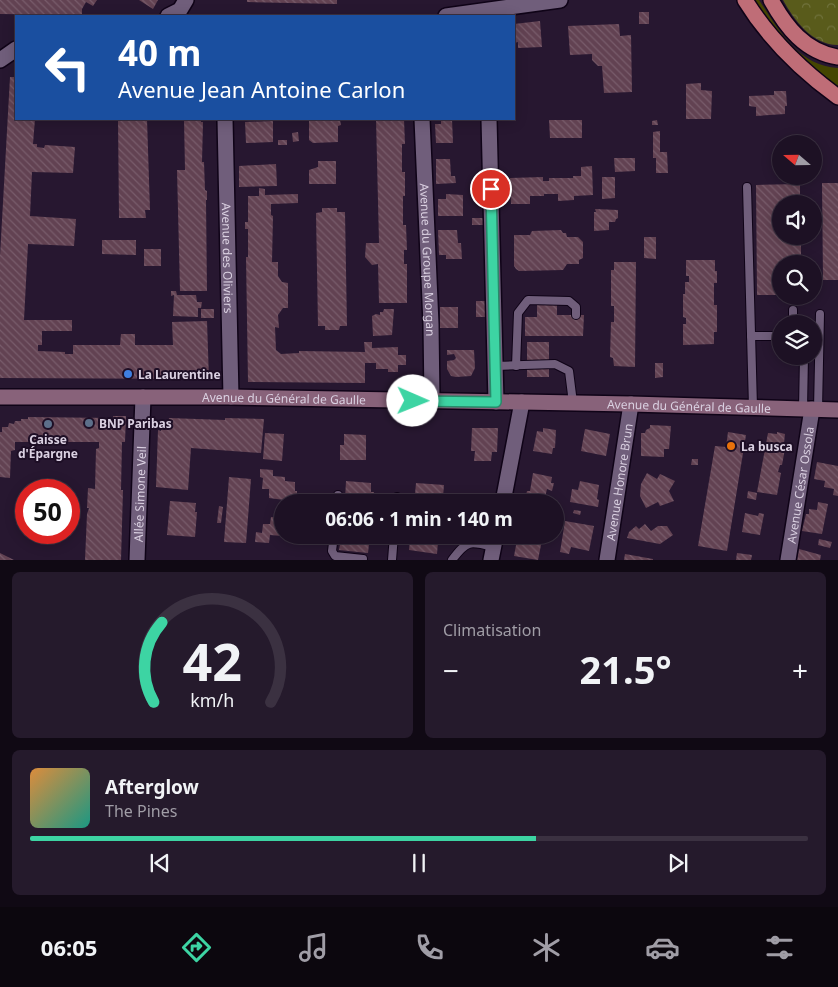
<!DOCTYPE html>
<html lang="fr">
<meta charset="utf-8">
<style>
:root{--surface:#1d1124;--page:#251a2c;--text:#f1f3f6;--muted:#a09da6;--line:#3b3141;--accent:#3dd4a3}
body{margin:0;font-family:"Noto Sans",sans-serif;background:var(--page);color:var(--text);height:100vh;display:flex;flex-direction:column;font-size:19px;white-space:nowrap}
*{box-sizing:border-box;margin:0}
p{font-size:16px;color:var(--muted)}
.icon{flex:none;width:28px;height:28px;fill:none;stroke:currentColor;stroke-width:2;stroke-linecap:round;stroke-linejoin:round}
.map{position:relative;height:560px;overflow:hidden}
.sheet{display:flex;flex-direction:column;gap:12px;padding:12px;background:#100914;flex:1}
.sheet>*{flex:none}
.banner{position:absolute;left:15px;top:15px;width:500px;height:105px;border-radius:0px;box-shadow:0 2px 12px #0003,0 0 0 1px var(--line);background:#1a4fa0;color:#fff;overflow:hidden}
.needle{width:32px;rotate:290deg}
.controls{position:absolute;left:772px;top:135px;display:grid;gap:10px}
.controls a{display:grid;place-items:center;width:50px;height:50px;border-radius:50%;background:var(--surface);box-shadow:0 2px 12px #0003,0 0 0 1px var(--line);font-size:25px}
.speed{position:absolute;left:15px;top:479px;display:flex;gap:10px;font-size:25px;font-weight:700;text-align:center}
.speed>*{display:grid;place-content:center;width:65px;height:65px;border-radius:50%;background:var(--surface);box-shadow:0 2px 12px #0003,0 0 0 1px var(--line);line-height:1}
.speed .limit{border:8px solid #d22;background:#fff;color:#111}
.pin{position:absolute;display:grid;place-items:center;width:42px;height:42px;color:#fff;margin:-21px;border:2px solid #fff;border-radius:50%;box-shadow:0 1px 5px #0007}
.me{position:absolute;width:55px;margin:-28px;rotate:91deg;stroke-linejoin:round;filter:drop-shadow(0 0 4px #0008)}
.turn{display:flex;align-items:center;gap:18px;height:105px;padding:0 20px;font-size:22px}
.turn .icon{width:65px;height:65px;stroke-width:2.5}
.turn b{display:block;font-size:35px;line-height:42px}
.big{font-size:38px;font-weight:700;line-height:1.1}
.sheet .card{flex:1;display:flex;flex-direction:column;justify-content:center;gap:8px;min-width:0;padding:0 18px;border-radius:8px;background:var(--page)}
.sheet .dial{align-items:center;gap:0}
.dial svg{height:130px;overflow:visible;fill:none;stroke:var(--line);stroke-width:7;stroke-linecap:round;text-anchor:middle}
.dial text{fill:var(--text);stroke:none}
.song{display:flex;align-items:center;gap:15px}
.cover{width:60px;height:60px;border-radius:8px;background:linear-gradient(135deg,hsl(30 70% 55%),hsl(170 70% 35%))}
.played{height:5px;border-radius:2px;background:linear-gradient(90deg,var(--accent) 65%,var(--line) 65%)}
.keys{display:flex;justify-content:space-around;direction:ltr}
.heat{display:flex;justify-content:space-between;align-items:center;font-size:28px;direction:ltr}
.sheet .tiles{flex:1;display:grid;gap:12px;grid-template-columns:1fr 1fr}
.card:last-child{grid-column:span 2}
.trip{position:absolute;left:274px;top:494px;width:290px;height:50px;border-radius:25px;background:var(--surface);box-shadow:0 2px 12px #0003,0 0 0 1px var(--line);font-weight:700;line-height:50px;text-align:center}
.dock{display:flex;height:80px;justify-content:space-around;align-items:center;background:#0c070e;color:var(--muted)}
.dock .icon{width:35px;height:35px}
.dock .current{color:var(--accent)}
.dock b{font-size:22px;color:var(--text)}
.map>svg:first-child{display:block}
.grass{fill:#444500}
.forest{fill:url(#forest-crowns)}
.building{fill:url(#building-back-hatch)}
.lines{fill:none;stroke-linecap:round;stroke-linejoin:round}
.service-casing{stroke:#0f0317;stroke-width:10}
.minor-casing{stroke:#0f0317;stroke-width:18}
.secondary-casing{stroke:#0f0317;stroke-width:18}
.motorway-casing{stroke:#0f0317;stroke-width:18}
.service{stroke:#705e7b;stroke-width:8}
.minor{stroke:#705e7b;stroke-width:15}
.secondary{stroke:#88627a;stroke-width:15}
.motorway{stroke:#bf6d77;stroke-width:15}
.route-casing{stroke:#288a6a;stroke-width:12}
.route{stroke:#3dd4a3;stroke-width:9}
.shop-dot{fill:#3f7fe0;stroke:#1d0e25;stroke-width:2}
.service-dot{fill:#5c6f8a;stroke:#1d0e25;stroke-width:2}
.food-dot{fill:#e8710a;stroke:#1d0e25;stroke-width:2}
.labels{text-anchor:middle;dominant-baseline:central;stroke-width:4;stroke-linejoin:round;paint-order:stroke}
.street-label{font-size:12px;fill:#dad0e1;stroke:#1d0e25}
.poi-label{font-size:12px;font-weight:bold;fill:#dad0e1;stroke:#1d0e25;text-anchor:start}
</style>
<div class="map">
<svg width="838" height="560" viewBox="0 0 838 560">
<defs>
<pattern id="forest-crowns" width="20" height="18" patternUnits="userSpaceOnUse" patternTransform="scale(1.25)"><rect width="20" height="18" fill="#595b1b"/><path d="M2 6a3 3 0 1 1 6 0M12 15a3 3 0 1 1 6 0" fill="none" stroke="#70723c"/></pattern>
<pattern id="building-back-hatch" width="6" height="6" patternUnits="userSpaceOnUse" patternTransform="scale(1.25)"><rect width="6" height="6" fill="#624252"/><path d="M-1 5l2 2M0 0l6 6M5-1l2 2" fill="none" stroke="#785c6b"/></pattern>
</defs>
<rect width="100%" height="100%" fill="#271730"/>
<path class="grass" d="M753 0H759C778 29 798 66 838 68V89L786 45Z"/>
<path class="forest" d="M783 0H838V45C812 45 794 20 783 0Z"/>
<g class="building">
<path d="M0 0H97L93 6 86 2 82 9V15L0 14Z"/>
<path d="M139 0H158L153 9Z"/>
<path d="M247 0H337V4L247 2Z"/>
<rect x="639" y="12" width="10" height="12"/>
<path d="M540 21 542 47 518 48V42L514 43V24Z"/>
<path d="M619 24 620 36 631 35 632 92 604 93 602 66H598L592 60V54L570 55 568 26Z"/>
<path d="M10 77H16V119H35L33 144H37V147L44 148 45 145 75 147 73 173 32 172 30 216 76 219 74 246 28 244 24 320H72V331H42V345H38V351L65 352V354H73V345H120L121 334H135V345H173L172 322 207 321 209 379 0 378V256Z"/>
<path d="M701 83V90L712 91 711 119H686V84Z"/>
<path d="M774 91H786L787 106H785V114L756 116V107L749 106V96L774 95Z"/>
<path d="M118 119H147L150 210H145L146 218H119Z"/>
<path d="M184 119H201V122H203L202 162H204L205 190 207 191V200H206L207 291H180L177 170H185Z"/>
<path d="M337 119 340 120 341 125 338 126V142L313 143 309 140V120Z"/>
<path d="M376 119H404L405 144H402V172H405V196H403V225H406L407 250H404V264H407V303H379L378 264 372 265 365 257 366 243H379Z"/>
<path d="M441 119H452L453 143H436L435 124H441Z"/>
<path d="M549 120H582V138H550Z"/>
<path d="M657 120 658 125H652V121Z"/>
<path d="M273 121V142L246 143 245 122Z"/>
<path d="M660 131V152H667L668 173H656V158H653V132Z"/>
<path d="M298 132 299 141 293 142 292 133Z"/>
<rect x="278" y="140" width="9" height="5"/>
<path d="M614 158H635V171L615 172Z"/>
<path d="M436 159H450L451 176H455L456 183 436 184Z"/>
<path d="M318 161H336V184H309V170L318 167Z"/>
<path d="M276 164 277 186 239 187V166Z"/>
<path d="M592 166 593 195 574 196V200L558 201V194H544V196H530V204H511L510 178 543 177V181H549V178H573V176H581V167Z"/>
<path d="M602 177H615V198L602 199Z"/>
<path d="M822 183H838V280H823Z"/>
<path d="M800 184V204H781V236H801V264H781V295H757L756 185Z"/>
<path d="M259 188 265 189V195L298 194V203L271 204V215L273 216 272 262H278V276L282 282 288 283V308H283L278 315 279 328 275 327 276 350 281 354 299 353V351L365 352 364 342H372V348L398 347V355H406V365H398V372H388V369H376V363H365V383L248 382 246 257H248V229H245V222H248V196H259Z"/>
<path d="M446 194 463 195V216H438V199H446Z"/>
<path d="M322 208H337V212H345L347 326H340L339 330H325V326H318L316 213 322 212Z"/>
<path d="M595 209 618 210V218L616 219 615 222H609V230L594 231V212H596Z"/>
<path d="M472 218H485L486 225H472Z"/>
<path d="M438 230H457L458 243H461L462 259H446V255H439Z"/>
<path d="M561 230 563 233H566L567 237H578L583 242V258L579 260V264H567L563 270 519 271 516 269 514 266V235H530L532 231Z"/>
<path d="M644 237H656V259L644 258Z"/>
<path d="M102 240H136V255L102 254Z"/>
<rect x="144" y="249" width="17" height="17"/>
<path d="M686 260H715V271H717V283H714V305H717V332H714V344L683 345V324H686V318L683 317V294H685V282H689V276H686Z"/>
<path d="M614 262H636L635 367 614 366 613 358 610 357 611 322H614V306H611V270H614Z"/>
<path d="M171 291H176L177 295H196L197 302H202L201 308H198V317L173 316 174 295 171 296Z"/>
<rect x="476" y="301" width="11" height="16"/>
<path d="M537 303H557V315H584L583 336H525V317H537Z"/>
<rect x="440" y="307" width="18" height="21"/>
<rect x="201" y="309" width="13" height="9"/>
<path d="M384 309H394L392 335 373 336 372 316 376 314 380 315V312H383Z"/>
<rect x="527" y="342" width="22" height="35"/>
<path d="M447 350H474L475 368 471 376 456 377 451 376 447 369V361L454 360 456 358 454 354 447 355Z"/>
<path d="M655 363H663V377L655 378Z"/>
<path d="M113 416H126L125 442H122L121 490H123L121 560H85L87 514 89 508H87L88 488 95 489 96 449 99 448V442H15V450L11 451 10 478 0 477V432H2V427H8L9 423 14 424 15 421H21V419H28V417L113 418Z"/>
<path d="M169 418 225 420V418L264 419 261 453 191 448 188 490 156 487 158 430 161 431V424H168Z"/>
<path d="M650 425 671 426 669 449H664V457L641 456V433H645L646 430 650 428Z"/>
<path d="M472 428H498L497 452H492L491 461H474L475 451H471Z"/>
<path d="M543 428 556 430 555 448H553L552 454 533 451 537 431 543 432Z"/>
<path d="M585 429 610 434 606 456 581 451Z"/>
<path d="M728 432 746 435 727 551 698 546 715 446 726 447Z"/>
<path d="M777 432 785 434 784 443H786L782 465H780L778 472 781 473 777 495 757 492 768 433 777 434Z"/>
<path d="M265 433 284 434 282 461 263 459Z"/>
<path d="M344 434 366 435V460H340V445H344Z"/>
<path d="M692 459H698V465H691Z"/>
<path d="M817 462 838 466V496L833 495 834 489 824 487 825 481 814 479Z"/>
<path d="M260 469 273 470V476L285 477V481L295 482V491H297V499H292V501L269 498V489H262L263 478 260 477Z"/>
<path d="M533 473 552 477 551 483H554L552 491 547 489 544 502H526L525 499 527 491H530Z"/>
<path d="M647 473 657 479 660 474 675 481 669 491 674 501 660 506 658 502 646 508 640 496 641 484Z"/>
<path d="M229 477 251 479 246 543 224 542Z"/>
<path d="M346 481 371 483V492H374L373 502H341L342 498 345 499Z"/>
<path d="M580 481 599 485 597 499 599 500 598 507 570 502 572 489 578 490Z"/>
<path d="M416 483 444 485 443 497H439L438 502H410L411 494H415Z"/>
<path d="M748 491 757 493 756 500 747 498Z"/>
<path d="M488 496 493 502H480Z"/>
<path d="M170 501 196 503 195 512H197L195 537 167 535Z"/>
<path d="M818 502 828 504 822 534 802 531 806 514H809V509L817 510Z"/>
<path d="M219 506 223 507 221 523H217Z"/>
<path d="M574 510 581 511 580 515 573 513Z"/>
<path d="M745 513 758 516 759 513 764 514 760 535 742 532Z"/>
<path d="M271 517 282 518V536L270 535 269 543 255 542 256 532 262 533 263 524H270Z"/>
<path d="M565 521 594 526 589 551 571 547 569 554 560 552Z"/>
<path d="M645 524 651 531 658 526H667L673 535 660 544 627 538 629 532 636 526 639 529Z"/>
<path d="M338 535H370L368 553 339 550 341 538H338Z"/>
<path d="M407 535H436L435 541 438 542 437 554 409 550 410 539H407Z"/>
<path d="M518 535H543L538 560 514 556Z"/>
<path d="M819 539 832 542 830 548 818 545Z"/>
<path d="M799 549 821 555 820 560H797Z"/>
<path d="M0 553 14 560H0Z"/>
<path d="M737 553 752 555 751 560H736Z"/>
<path d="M625 554 653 559V560H624Z"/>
</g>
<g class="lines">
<g class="service-casing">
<g id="service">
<path d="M747 187 753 407"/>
<path d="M793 324V310"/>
<path d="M751 336H781"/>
<path d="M496 366 555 364 569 371 573 403"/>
<path d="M516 366 518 313 528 300 569 301 576 307V315"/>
<path d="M803 409 804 356"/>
<path d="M818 409 820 314"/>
<path d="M338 502V495"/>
<path d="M396 502 397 497"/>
<path d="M334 535 332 551 335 556 363 559"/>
<path d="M392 560 394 535"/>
<path d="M452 560C467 540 470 541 493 547"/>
</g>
</g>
<g class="minor-casing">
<g id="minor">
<path d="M168 16 180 10 186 0"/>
<path d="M446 16 560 0"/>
<path d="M0 60 16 49"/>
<path id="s1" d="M225 119 231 397"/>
<path id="s2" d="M422 119 431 324 432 401"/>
<path d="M489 119 496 402"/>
<path d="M503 502 522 402"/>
<path id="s3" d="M137 560 143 397"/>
<path d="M491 560 496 535"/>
<path id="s4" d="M607 560 631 404"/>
<path id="s5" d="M788 560 812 409"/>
</g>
</g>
<g class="secondary-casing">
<g id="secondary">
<path id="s6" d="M0 397H231L631 404 838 410"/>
</g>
</g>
<g class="motorway-casing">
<g id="motorway">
<path d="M745 0C769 39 801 70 838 97"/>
<path d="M771 0C786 27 805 52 838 57"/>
</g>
</g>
<use href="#service" class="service"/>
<use href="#minor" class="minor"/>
<use href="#secondary" class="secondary"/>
<use href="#motorway" class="motorway"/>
</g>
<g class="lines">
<g class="route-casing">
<path id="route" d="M413 401 496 402 491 189"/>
</g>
<use href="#route" class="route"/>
</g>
<circle class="shop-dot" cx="128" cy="374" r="5"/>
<g class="service-dot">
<circle cx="89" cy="423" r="5"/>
<circle cx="48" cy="424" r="5"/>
</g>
<circle class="food-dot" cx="731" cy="446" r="5"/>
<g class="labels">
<g class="street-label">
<text stroke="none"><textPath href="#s1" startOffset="139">Avenue des Oliviers</textPath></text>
<text stroke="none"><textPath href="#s2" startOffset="141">Avenue du Groupe Morgan</textPath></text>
<text stroke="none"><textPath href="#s6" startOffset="284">Avenue du Général de Gaulle</textPath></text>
<text stroke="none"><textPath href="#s6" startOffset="689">Avenue du Général de Gaulle</textPath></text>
<text stroke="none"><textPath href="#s4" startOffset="79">Avenue Honore Brun</textPath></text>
<text stroke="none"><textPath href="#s5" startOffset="76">Avenue César Ossola</textPath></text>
<text stroke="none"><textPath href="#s3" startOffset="66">Allée Simone Veil</textPath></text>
</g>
<g class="poi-label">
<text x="138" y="374">La Laurentine</text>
<text x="99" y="423">BNP Paribas</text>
<text x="48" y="439" text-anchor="middle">Caisse<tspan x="48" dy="14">d'Épargne</tspan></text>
<text x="741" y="446">La busca</text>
</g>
</g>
</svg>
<div class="controls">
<a><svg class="needle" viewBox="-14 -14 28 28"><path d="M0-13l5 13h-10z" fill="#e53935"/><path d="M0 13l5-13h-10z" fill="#a09da6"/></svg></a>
<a><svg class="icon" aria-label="sound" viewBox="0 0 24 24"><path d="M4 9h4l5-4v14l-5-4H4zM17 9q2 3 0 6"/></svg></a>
<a><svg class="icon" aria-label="search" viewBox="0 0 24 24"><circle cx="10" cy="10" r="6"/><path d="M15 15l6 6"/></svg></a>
<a><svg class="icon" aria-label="layers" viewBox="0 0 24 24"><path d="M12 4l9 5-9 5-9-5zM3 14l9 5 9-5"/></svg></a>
</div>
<div class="speed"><div class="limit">50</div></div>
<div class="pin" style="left:491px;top:189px;background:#d93025"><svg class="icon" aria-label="arrive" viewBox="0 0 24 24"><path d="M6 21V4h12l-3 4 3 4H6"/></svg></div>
<svg class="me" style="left:413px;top:401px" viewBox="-20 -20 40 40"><circle r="19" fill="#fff"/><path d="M0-13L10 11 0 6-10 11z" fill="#3dd4a3"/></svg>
<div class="trip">06:06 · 1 min · 140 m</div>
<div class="banner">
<div class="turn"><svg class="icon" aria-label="left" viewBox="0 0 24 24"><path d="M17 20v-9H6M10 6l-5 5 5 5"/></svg><div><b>40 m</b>Avenue Jean Antoine Carlon</div></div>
</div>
</div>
<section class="sheet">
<div class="tiles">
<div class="card dial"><svg viewBox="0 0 100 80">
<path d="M14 69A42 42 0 1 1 86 69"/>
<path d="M14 69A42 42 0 0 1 19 20" stroke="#3dd4a3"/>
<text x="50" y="56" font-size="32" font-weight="700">42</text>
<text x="50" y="72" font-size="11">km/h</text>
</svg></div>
<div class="card"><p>Climatisation</p>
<div class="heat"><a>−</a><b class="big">21.5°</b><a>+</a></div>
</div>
<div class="card">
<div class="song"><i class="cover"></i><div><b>Afterglow</b><p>The Pines</p></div></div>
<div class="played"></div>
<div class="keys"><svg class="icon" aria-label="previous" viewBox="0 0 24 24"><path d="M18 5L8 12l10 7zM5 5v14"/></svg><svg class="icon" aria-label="pause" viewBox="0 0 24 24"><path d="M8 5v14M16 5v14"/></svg><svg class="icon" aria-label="next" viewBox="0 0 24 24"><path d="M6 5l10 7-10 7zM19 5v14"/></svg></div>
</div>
</div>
</section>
<nav class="dock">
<b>06:05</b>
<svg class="icon current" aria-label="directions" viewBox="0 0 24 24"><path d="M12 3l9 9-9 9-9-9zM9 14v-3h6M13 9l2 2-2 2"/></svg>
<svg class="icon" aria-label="music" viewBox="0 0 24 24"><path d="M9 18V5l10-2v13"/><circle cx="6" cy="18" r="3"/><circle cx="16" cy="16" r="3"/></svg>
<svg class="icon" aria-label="phone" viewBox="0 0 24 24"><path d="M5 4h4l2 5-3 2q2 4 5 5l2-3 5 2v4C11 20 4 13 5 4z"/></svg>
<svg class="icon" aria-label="climate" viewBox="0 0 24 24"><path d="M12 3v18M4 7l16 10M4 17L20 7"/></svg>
<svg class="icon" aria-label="car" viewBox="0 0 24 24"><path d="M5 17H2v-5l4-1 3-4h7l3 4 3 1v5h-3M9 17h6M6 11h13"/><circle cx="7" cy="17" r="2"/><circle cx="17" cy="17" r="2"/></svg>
<svg class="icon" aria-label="filters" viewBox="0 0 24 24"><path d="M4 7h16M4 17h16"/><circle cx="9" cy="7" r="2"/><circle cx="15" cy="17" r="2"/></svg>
</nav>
